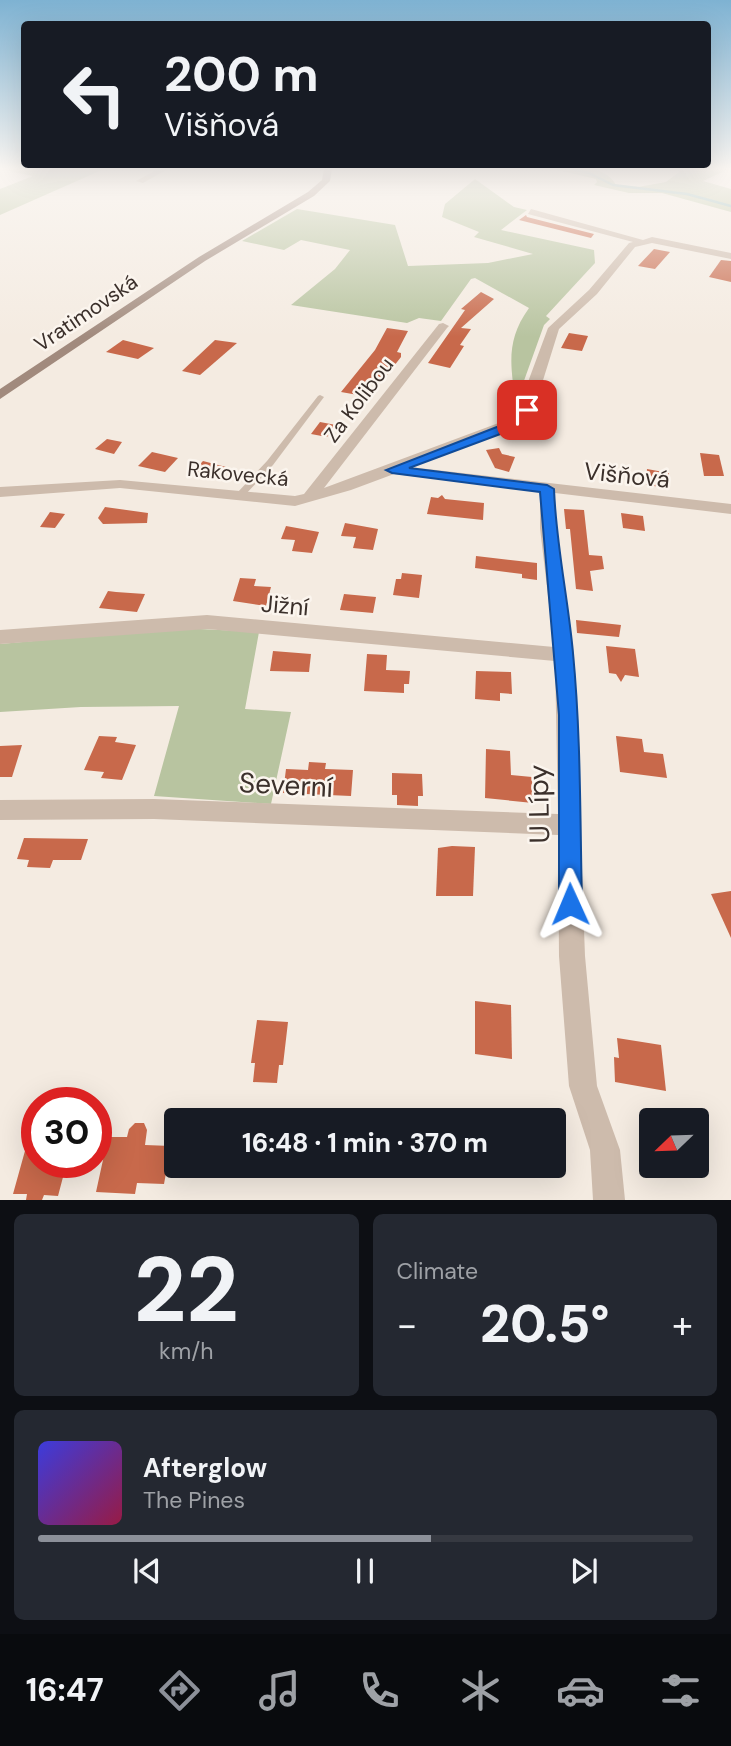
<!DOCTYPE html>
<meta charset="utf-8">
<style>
:root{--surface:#171b24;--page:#242831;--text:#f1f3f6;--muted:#9ea1a6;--line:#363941;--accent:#8c9099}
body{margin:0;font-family:"DM Sans",sans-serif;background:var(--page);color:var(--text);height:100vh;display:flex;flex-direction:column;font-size:26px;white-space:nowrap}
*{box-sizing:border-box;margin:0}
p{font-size:23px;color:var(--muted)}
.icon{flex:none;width:38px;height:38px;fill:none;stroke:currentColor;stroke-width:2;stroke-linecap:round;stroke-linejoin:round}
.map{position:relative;height:1200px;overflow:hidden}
.panel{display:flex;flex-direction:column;gap:14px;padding:14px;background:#0d0f14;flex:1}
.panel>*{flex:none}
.banner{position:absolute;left:21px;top:21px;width:690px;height:147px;border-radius:7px;box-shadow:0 7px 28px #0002;background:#171b24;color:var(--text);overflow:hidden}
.needle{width:46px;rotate:247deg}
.tools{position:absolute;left:639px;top:1108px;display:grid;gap:14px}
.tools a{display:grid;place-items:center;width:70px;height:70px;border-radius:7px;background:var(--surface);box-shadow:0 7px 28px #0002;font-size:35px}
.speed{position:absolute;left:21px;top:1087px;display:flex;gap:14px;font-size:35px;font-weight:700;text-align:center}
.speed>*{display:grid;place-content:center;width:91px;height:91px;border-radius:50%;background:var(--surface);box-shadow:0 7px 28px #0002;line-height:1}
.speed .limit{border:10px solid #d22;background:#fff;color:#111}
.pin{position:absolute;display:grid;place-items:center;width:60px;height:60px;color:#fff;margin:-30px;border-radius:14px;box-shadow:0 4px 10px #0006}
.me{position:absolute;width:77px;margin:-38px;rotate:359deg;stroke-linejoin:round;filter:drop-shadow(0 0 5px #0008)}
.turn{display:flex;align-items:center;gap:24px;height:147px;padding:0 28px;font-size:32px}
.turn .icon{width:91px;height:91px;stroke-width:2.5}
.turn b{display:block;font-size:49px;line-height:60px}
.big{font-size:52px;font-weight:800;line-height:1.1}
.panel .card{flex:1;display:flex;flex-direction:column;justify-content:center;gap:10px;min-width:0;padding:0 24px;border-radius:10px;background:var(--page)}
.panel .dial{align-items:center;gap:0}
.dial b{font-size:91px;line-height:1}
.song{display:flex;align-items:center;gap:21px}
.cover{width:84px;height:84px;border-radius:10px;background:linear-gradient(135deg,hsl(240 70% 55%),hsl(340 70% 35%))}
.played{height:7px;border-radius:4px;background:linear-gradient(90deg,var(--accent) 60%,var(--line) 60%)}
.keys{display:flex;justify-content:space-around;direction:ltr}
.heat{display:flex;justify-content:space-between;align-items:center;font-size:38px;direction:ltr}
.panel .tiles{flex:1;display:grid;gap:14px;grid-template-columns:1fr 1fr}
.card:last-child{grid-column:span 2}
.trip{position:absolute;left:164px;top:1108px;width:402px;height:70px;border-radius:7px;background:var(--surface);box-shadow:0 7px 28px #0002;font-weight:800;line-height:70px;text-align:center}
.menu{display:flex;height:112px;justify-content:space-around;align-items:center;background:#090b0e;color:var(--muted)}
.menu .icon{width:49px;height:49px}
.menu .on{color:var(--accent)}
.menu b{font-size:32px;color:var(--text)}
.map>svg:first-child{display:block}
.green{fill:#b8c4a0}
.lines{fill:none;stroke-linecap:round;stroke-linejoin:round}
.stream{stroke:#7fb0b2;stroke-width:2.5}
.building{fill:#c8694b}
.path{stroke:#b9a596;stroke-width:2;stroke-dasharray:2 2;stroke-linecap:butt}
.lane{fill:#cdbbac;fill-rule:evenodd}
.street{fill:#cdbbac;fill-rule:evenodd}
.secondary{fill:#a18a7d;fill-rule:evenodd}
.route{fill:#1a73e8;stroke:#114b97;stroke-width:2}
.labels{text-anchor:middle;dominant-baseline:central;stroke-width:5;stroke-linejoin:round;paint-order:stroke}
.far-street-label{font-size:21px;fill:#3b302b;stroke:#fbf5ee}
.street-label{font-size:24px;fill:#3b302b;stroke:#fbf5ee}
.near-street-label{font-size:28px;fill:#3b302b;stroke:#fbf5ee}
</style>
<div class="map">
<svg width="731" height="1200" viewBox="0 0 731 1200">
<rect width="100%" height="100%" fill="#f4ebe1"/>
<g class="green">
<path d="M0 169H104L0 215V189L33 176Z"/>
<path d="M553 169C575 169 604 163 616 185L638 187 666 182 683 169H729L703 181 731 189V212L662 193H629L594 185 597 182 596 179Z"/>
<path d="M475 179 514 207 527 210 501 230 594 250 595 263 546 316 550 319 544 325 516 403C510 365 506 340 529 308L475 278 471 279 441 321 419 318 407 323 291 305 335 269 350 250 301 240 284 250 242 241 297 209 395 225 408 266 488 263 533 254 474 237 479 232 442 217 445 204Z"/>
<path d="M179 628 259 632 245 709 291 712 271 804 154 796 179 706 81 707 0 712V644Z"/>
</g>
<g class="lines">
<path class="stream" d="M572 169 589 173 613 185 687 194 731 206"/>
</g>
<g class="building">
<path d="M526 215 527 217 594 234 591 238 519 220Z"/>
<path d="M654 249 670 252 655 269 638 266Z"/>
<path d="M721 260 731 261V282L709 277Z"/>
<path d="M481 292 494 299 461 328 471 329 460 345 464 346 450 368 428 363 465 310 461 309Z"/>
<path d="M387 328 408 331 397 352 401 353V357L386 376 369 379 358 395 341 392 375 350Z"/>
<path d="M569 333 588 336 582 351 561 348Z"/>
<path d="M123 340 154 348 138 359 106 352Z"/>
<path d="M215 340 237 343 200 375 182 371Z"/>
<path d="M320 422 336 425 327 437 311 434Z"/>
<path d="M107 439 122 442 114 454 95 449Z"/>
<path d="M499 448 502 454 515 457 509 472 495 468 486 450Z"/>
<path d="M152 452 178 458 165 472 138 466Z"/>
<path d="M700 453 719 455 724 476H704Z"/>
<path d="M203 461 226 467 216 479 193 472Z"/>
<path d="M647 469 669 473V488L646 485Z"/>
<path d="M442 495 445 499 484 503 483 520 427 514 431 497 438 498Z"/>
<path d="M105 507 148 513 147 523 103 524 98 518Z"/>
<path d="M564 509 584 510 589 555 602 556 604 569 590 571 593 591 576 589 570 529H566Z"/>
<path d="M50 512 65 514 55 528 40 527Z"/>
<path d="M621 513 643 516 645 531 623 528Z"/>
<path d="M345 523 378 529 373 550 353 548 356 537 341 536Z"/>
<path d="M286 526 319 532 312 553 292 551 295 540 281 539Z"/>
<path d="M476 556 537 563V580L522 578V574L475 568Z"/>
<path d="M402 573 422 575 419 598 393 595 396 579H401Z"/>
<path d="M240 578 256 579 254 586 271 587 266 606 233 601Z"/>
<path d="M108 591 116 592 145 594 137 612 99 608Z"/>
<path d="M344 594 376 597 373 613 340 610Z"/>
<path d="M576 620 621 625 619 637 577 633Z"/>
<path d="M606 646 635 649 639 677 625 675 621 682 616 674 609 673Z"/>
<path d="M273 651 311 654 309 672 270 671Z"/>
<path d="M367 654 387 655 386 670 410 671 409 684H404V693L364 691Z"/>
<path d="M476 671 511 672 512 694 500 693V701L475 699Z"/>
<path d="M99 736 117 737 115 742 136 745 122 780 101 778 104 772 84 770Z"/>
<path d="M616 736 642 739 644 752 663 754 667 778 620 772Z"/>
<path d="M22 745 12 777H0V746Z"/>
<path d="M486 749 510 751 511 775 532 777 533 803 485 798Z"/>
<path d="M309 762 326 763 325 769 353 770 351 796 283 793 286 769 308 770Z"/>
<path d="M392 773 422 774 423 796H418V806L397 805V795H392Z"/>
<path d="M24 838 88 839 81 860H53L50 868 27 867 29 860 17 859Z"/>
<path d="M452 846 475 847 473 896H436L438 848Z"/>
<path d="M731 891V938L711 894Z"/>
<path d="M475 1001 511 1005 512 1059 475 1054Z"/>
<path d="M257 1020 288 1022 283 1065H279L277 1083 253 1082 255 1063H251Z"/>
<path d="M617 1038 661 1045 666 1091 615 1082 614 1057 619 1058Z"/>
<path d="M33 1122 37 1123V1162H67L58 1196 44 1195 42 1200H26L27 1194H13Z"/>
<path d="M135 1123H144L147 1130 145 1145 171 1146 164 1184 137 1183 135 1194 96 1192 108 1137H127L129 1129Z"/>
</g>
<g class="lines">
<path class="path" d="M722 169 731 171"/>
<path class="lane" d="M320 395 324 397 273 465 243 497H237L236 495 237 493 267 461 318 396Z"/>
<g class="street">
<path d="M158 169H168L143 183 136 181Z"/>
<path d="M531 209 643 240 652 237 731 253V259L652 243 635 247 597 294 559 329 534 409 525 423 410 467 731 504V514L555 493 556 528 574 655 585 956 597 1086 620 1150 625 1200H593L590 1150 569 1086 559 956 558 835 154 819 0 820V800L154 799 558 814 555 661 207 629 0 644V630L207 615 554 647 540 528V491L394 474 351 490 295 506 120 488 0 497V487L120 480 295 496 304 494 439 324 443 323 449 326 447 328 324 488 515 417 548 328 589 290 629 243 633 242 528 214Z"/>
</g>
<path class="secondary" d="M324 169H332L330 181 314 196 205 261 0 399V389L199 257 308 192 322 180Z"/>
</g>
<linearGradient id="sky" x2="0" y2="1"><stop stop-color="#7eb2d2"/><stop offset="0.5" stop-color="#faf6f2"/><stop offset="1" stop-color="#faf6f2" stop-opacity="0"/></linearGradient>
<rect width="731" height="337" fill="url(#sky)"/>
<path class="route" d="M522 407 533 410 524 423 511 430 409 468 547 485 554 489C556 544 568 598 573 653 581 736 580 820 582 904L578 911 570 915 563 911 559 904V715L540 492 392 473 386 470 502 425 515 418Z"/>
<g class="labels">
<g class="far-street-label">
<text transform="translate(86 313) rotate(-34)">Vratimovská</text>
<text transform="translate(359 400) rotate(-53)">Za Kolibou</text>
<text transform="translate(238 474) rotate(6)">Rakovecká</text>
</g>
<g class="street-label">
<text transform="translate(627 475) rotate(6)">Višňová</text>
<text transform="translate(285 605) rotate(5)">Jižní</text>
</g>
<g class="near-street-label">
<text transform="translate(286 785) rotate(3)">Severní</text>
<text transform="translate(539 804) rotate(-91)">U Lípy</text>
</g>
</g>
</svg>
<div class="tools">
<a><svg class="needle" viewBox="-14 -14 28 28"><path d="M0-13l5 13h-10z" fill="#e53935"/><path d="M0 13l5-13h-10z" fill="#9ea1a6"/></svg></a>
</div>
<div class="speed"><div class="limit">30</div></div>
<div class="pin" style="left:527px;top:410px;background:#d93025"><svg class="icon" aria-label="arrive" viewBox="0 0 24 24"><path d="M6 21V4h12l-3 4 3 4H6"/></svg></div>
<svg class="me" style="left:570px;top:904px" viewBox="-20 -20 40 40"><path d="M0-17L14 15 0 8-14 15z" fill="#1a73e8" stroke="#fff" stroke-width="4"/></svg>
<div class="trip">16:48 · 1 min · 370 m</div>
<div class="banner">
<div class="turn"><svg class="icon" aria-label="left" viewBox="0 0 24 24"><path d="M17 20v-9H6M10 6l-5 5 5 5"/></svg><div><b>200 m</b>Višňová</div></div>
</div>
</div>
<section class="panel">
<div class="tiles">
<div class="card dial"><b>22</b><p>km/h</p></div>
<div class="card"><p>Climate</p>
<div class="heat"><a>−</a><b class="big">20.5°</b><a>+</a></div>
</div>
<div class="card">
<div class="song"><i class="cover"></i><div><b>Afterglow</b><p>The Pines</p></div></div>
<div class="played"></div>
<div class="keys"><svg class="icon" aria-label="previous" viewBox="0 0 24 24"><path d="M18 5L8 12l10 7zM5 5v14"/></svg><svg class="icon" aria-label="pause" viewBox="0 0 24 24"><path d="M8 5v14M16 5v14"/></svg><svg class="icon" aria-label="next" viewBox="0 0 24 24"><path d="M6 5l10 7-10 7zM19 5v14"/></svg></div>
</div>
</div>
</section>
<nav class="menu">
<b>16:47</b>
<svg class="icon on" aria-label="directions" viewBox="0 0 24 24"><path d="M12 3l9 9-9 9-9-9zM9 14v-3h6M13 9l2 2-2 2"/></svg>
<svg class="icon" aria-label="music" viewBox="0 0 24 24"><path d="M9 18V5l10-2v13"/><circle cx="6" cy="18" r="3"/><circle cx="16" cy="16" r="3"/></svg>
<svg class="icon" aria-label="phone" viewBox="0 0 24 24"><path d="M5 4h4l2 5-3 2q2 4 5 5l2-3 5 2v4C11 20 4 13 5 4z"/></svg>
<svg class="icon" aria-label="climate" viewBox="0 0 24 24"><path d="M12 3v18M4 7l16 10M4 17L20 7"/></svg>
<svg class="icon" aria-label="car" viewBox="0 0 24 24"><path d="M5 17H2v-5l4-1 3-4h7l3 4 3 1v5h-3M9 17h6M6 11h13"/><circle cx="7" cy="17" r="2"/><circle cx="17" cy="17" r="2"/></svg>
<svg class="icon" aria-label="filters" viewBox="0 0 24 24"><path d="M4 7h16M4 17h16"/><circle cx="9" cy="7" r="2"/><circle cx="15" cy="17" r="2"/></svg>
</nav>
